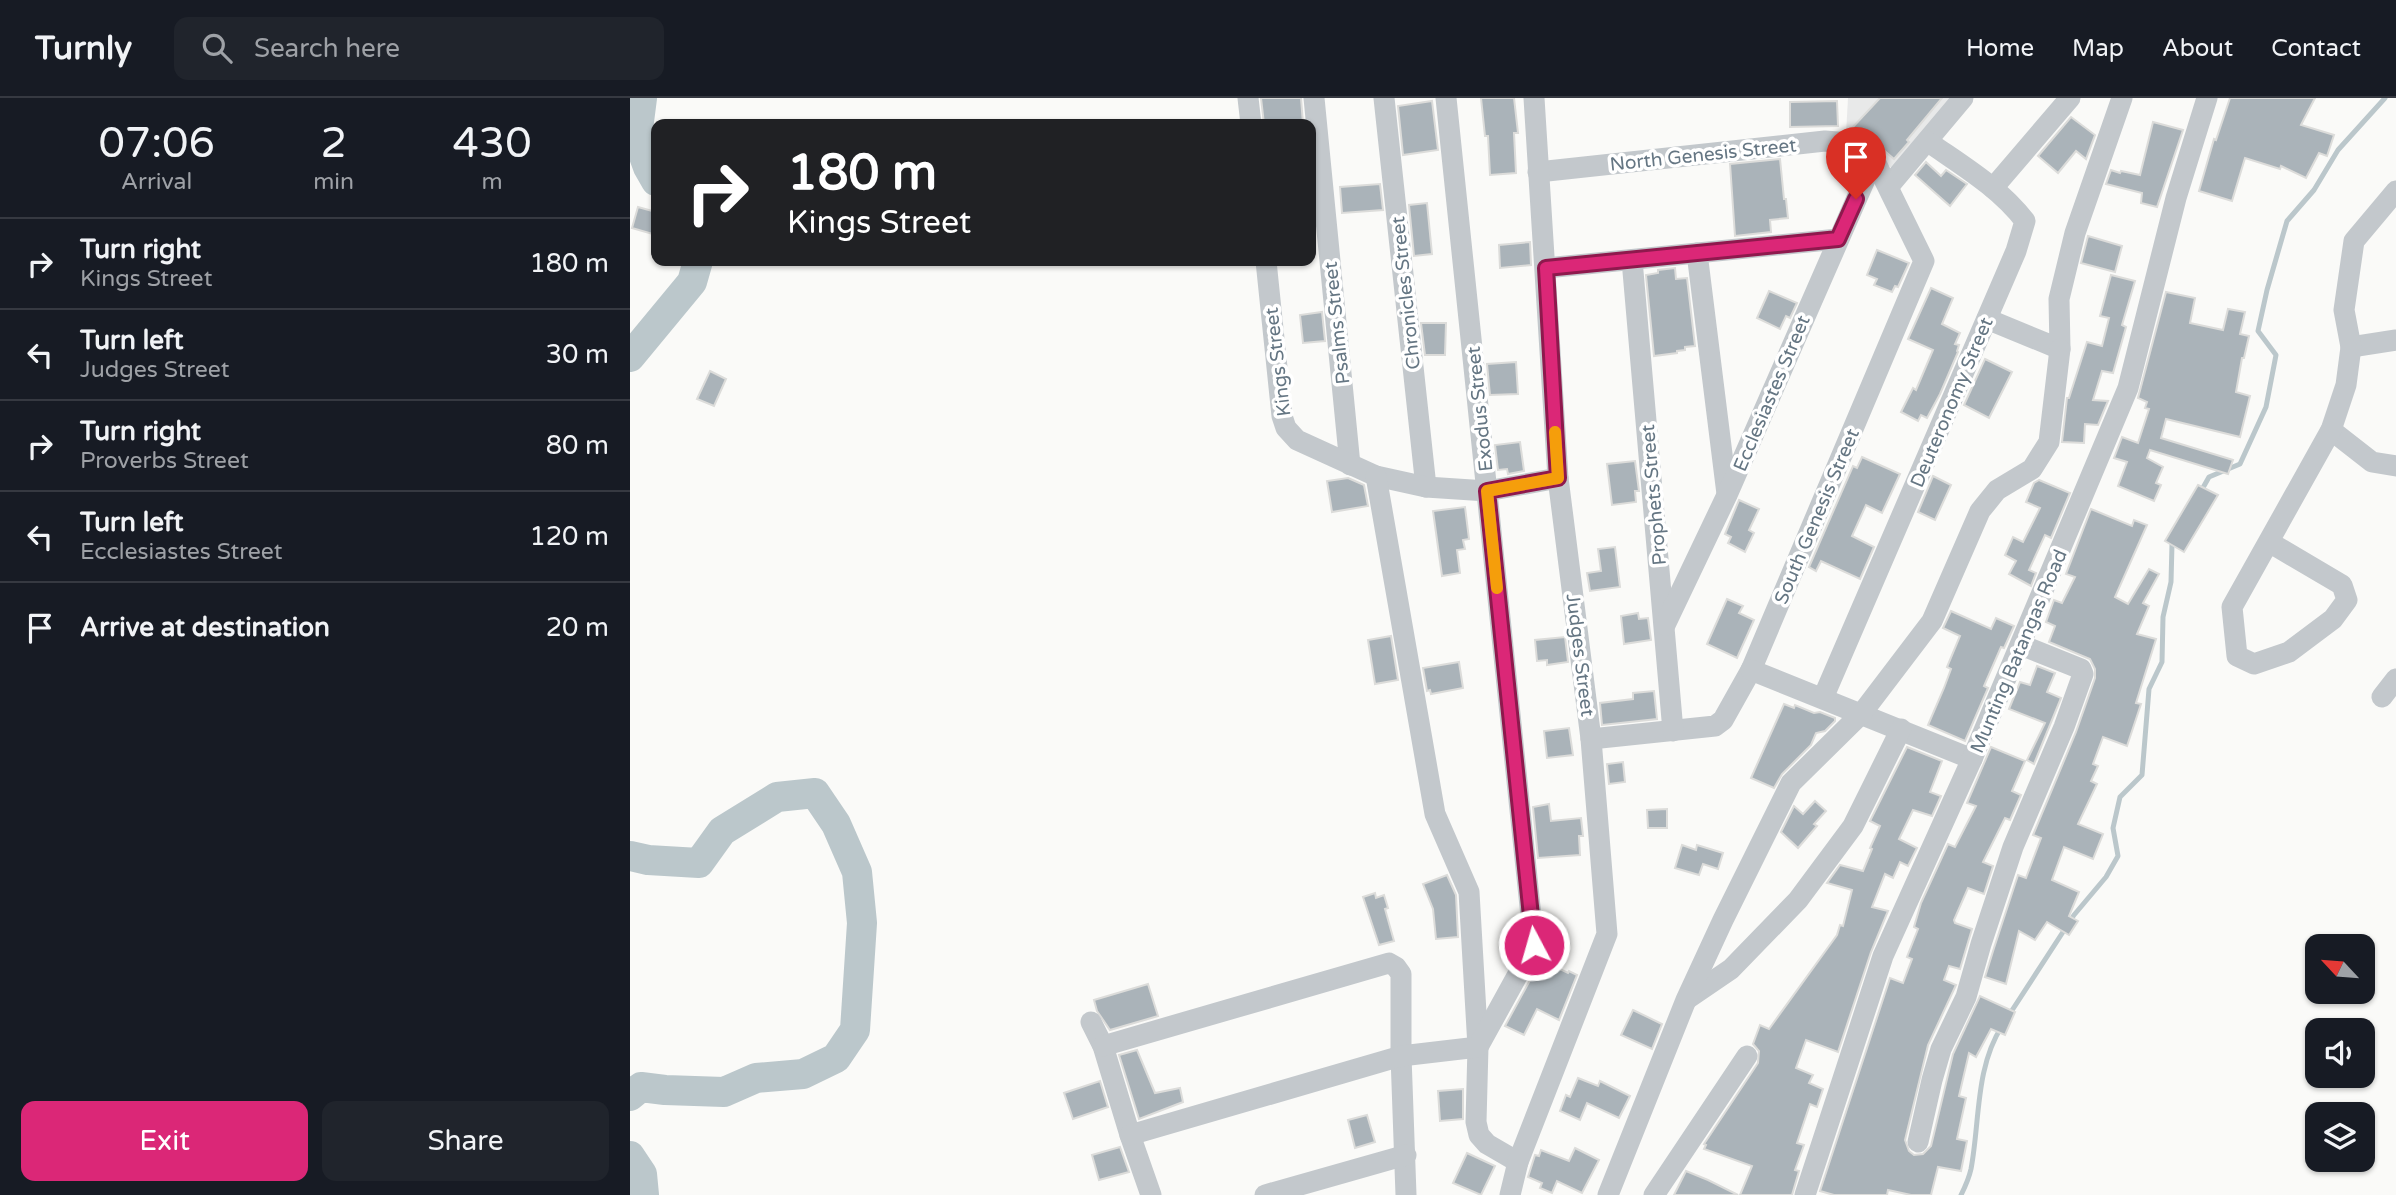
<!DOCTYPE html>
<style>
body{margin:0;font-family:"Varela Round",sans-serif;background:#20242c;color:#f1f3f6;height:100vh;display:flex;flex-direction:column;font-size:26px;white-space:nowrap}
*{box-sizing:border-box;margin:0}
p{font-size:23px;color:#9ea1a6}
.icon{flex:none;width:38px;height:38px;fill:none;stroke:currentColor;stroke-width:2;stroke-linecap:round;stroke-linejoin:round}
.map{position:relative;flex:1;overflow:hidden}
.side{display:flex;flex-direction:column;background:#171b24;width:630px}
.side>*{flex:none}
.hud{position:absolute;left:21px;top:21px;width:665px;height:147px;border-radius:14px;box-shadow:0 2px 5px #0004;background:#202124;color:#fff;overflow:hidden}
.needle{width:46px;rotate:296deg}
.tools{position:absolute;left:1675px;top:836px;display:grid;gap:14px}
.tools a{display:grid;place-items:center;width:70px;height:70px;border-radius:14px;background:#171b24;box-shadow:0 2px 5px #0004;font-size:35px}
.pin{position:absolute;display:grid;place-items:center;width:60px;height:60px;color:#fff;margin:-72px -30px;border-radius:50% 50% 50% 0;rotate:-45deg;box-shadow:0 0 7px #0007}
.pin .icon{rotate:45deg}
.me{position:absolute;width:77px;margin:-38px;rotate:354deg;stroke-linejoin:round;filter:drop-shadow(0 0 5px #0008)}
.turn{display:flex;align-items:center;gap:24px;height:147px;padding:0 21px;font-size:32px}
.turn .icon{width:91px;height:91px;stroke-width:2.5}
.turn b{display:block;font-size:49px;line-height:60px}
.eta{display:flex;justify-content:space-evenly;align-items:center;height:119px;text-align:center}
.eta b{font-size:42px;font-weight:600;line-height:49px}
.cta{display:flex;gap:14px;margin-top:auto;padding:14px 21px}
.cta a{flex:1;height:80px;border-radius:14px;background:#db2777;color:#fff;font-size:28px;font-weight:600;line-height:80px;text-align:center}
.cta a+a{background:#20242c;color:#f1f3f6}
ul{padding:0;list-style:none}
li{display:flex;align-items:center;gap:21px;height:91px;padding:0 21px;border-top:2px solid #363941}
li div{flex:1}
li b{display:block;font-size:26px}
li em{font-style:normal}
header{display:flex;align-items:center;gap:42px;box-sizing:border-box;height:98px;padding:0 35px;background:#171b24;border-bottom:2px solid #363941}
header strong{font-size:33px}
nav{display:flex;gap:38px;margin-inline-start:auto;font-size:24px}
.search{width:490px;height:63px;background:#20242c;display:flex;align-items:center;gap:18px;box-sizing:border-box;padding:0 24px;border-radius:14px;color:#9ea1a6;font-size:26px}
main{display:flex;flex:1;min-height:0}
.map>svg:first-child{display:block}
.built{fill:#e8e9e9}
.lines{fill:none;stroke-linecap:round;stroke-linejoin:round}
.stream{stroke:#bbc7cb;stroke-width:5}
.river{stroke:#bbc7cb;stroke-width:30}
.building{fill:#aab3b9;stroke:#dcdcda;stroke-width:2}
.minor{stroke:#c3c8cc;stroke-width:21}
.route-casing{stroke:#8e194d;stroke-width:18}
.route{stroke:#db2777;stroke-width:12}
.slow{stroke:#f59e0b;stroke-width:12}
.labels{text-anchor:middle;stroke-width:7;stroke-linejoin:round;paint-order:stroke}
.street-label{font-size:19px;fill:#657683;stroke:#fff}
</style>
<header>
<strong>Turnly</strong>
<div class="search"><svg class="icon" aria-label="search" viewBox="0 0 24 24"><circle cx="10" cy="10" r="6"/><path d="M15 15l6 6"/></svg>Search here</div>
<nav><a>Home</a><a>Map</a><a>About</a><a>Contact</a></nav>
</header>
<main>
<section class="side">
<div class="eta">
<div><b>07:06</b><p>Arrival</p></div>
<div><b>2</b><p>min</p></div>
<div><b>430</b><p>m</p></div>
</div>
<ul>
<li><svg class="icon" aria-label="right" viewBox="0 0 24 24"><path d="M7 20v-9h11M14 6l5 5-5 5"/></svg><div><b>Turn right</b><p>Kings Street</p></div><em>180 m</em></li>
<li><svg class="icon" aria-label="left" viewBox="0 0 24 24"><path d="M17 20v-9H6M10 6l-5 5 5 5"/></svg><div><b>Turn left</b><p>Judges Street</p></div><em>30 m</em></li>
<li><svg class="icon" aria-label="right" viewBox="0 0 24 24"><path d="M7 20v-9h11M14 6l5 5-5 5"/></svg><div><b>Turn right</b><p>Proverbs Street</p></div><em>80 m</em></li>
<li><svg class="icon" aria-label="left" viewBox="0 0 24 24"><path d="M17 20v-9H6M10 6l-5 5 5 5"/></svg><div><b>Turn left</b><p>Ecclesiastes Street</p></div><em>120 m</em></li>
<li><svg class="icon" aria-label="arrive" viewBox="0 0 24 24"><path d="M6 21V4h12l-3 4 3 4H6"/></svg><div><b>Arrive at destination</b></div><em>20 m</em></li>
</ul>
<div class="cta"><a>Exit</a><a>Share</a></div>
</section>
<div class="map">
<svg width="1766" height="1097" viewBox="0 0 1766 1097">
<rect width="100%" height="100%" fill="#fafaf8"/>
<polygon class="built" points="1218,0 1323,0 1263,71 1216,36"/>
<g class="lines">
<g class="stream">
<polyline points="1570,395 1579,379 1610,366 1636,309 1646,257 1628,233 1637,192 1657,123 1684,92 1708,52 1755,0"/>
<polyline points="1379,917 1444,817 1476,779 1488,758 1483,730 1490,699 1512,677 1519,591 1532,564 1533,519 1541,484 1542,446 1545,440"/>
<path d="M1331 1097C1335 1089 1339 1080 1341 1071 1350 1024 1345 970 1372 928"/>
</g>
<g class="river">
<polyline points="12,0 7,39 18,69 26,83"/>
<polyline points="0,259 62,184 68,163"/>
<polyline points="0,758 18,762 69,765 92,733 147,699 185,695 206,726 227,774 232,825 225,932 206,960 173,976 126,980 94,994 35,992 11,989 0,998"/>
<polyline points="0,1058 12,1076 14,1097"/>
</g>
</g>
<g class="building">
<polygon points="631,0 671,0 673,26 634,26"/>
<polygon points="851,0 884,0 888,35 884,35 886,75 860,77 858,38 855,38"/>
<polygon points="1250,0 1312,0 1277,42 1279,44 1264,61 1249,48 1221,31"/>
<polygon points="1600,0 1685,0 1671,27 1704,37 1697,58 1689,55 1676,80 1651,68 1650,71 1615,60 1602,103 1569,93 1584,41 1586,42"/>
<polygon points="802,3 808,52 773,57 768,8"/>
<polygon points="1207,3 1208,28 1160,29 1160,4"/>
<polygon points="1441,19 1465,37 1456,61 1446,53 1428,75 1408,58"/>
<polygon points="1523,24 1553,32 1527,109 1511,105 1512,95 1476,86 1481,72 1490,75 1491,73 1510,77"/>
<polygon points="1150,61 1154,101 1156,101 1158,120 1140,122 1141,134 1105,138 1100,66"/>
<polygon points="1296,64 1311,78 1316,72 1337,86 1320,108 1285,77"/>
<polygon points="750,86 753,112 712,115 710,89"/>
<polygon points="797,105 802,156 784,158 779,107"/>
<polygon points="8,109 26,114 26,137 2,130"/>
<polygon points="1458,138 1492,148 1485,174 1451,165"/>
<polygon points="900,144 901,167 870,170 869,147"/>
<polygon points="1247,152 1279,165 1268,189 1265,188 1262,194 1244,187 1247,181 1237,177"/>
<polygon points="1045,170 1046,181 1057,180 1065,248 1055,249 1055,252 1047,253 1047,255 1024,258 1016,177 1028,175 1028,172"/>
<polygon points="1481,177 1505,183 1492,227 1496,229 1483,275 1472,273 1463,302 1478,303 1468,327 1455,326 1454,345 1432,344 1437,300 1439,300 1457,244 1472,248 1479,220 1470,218"/>
<polygon points="1301,190 1323,200 1312,226 1330,235 1325,246 1329,247 1327,253 1328,254 1310,296 1297,320 1291,317 1288,323 1271,314 1283,290 1286,292 1303,252 1278,241"/>
<polygon points="1139,193 1167,205 1160,220 1156,218 1150,231 1127,220"/>
<polygon points="1536,194 1565,200 1560,225 1593,232 1598,211 1615,214 1610,236 1619,238 1614,260 1612,260 1606,294 1620,298 1610,339 1536,321 1531,340 1603,362 1598,376 1520,352 1517,360 1533,369 1526,385 1531,387 1524,403 1488,388 1497,364 1484,360 1492,339 1508,345 1519,311 1515,310 1517,304 1508,300"/>
<polygon points="692,214 695,243 673,245 670,217"/>
<polygon points="791,225 816,225 815,257 795,257"/>
<polygon points="1355,261 1382,274 1359,320 1334,307"/>
<polygon points="886,264 888,296 860,297 857,266"/>
<polygon points="80,273 96,281 84,308 67,301"/>
<polygon points="890,344 894,373 878,376 877,371 868,372 865,347"/>
<polygon points="1232,359 1270,376 1252,415 1236,407 1222,438 1244,449 1230,481 1191,463 1186,473 1179,469 1223,368 1227,370"/>
<polygon points="1005,363 1009,393 1005,393 1006,404 982,407 977,366"/>
<polygon points="1303,378 1321,387 1305,422 1288,414"/>
<polygon points="718,380 734,387 738,408 702,414 697,383"/>
<polygon points="1409,382 1440,395 1421,440 1415,437 1399,472 1406,475 1401,488 1379,476 1386,463 1375,457 1383,439 1393,444 1410,410 1396,404 1404,385"/>
<polygon points="1568,387 1588,397 1554,454 1535,443"/>
<polygon points="1109,402 1129,411 1119,432 1124,435 1115,454 1098,445 1101,439 1095,436"/>
<polygon points="835,409 839,441 833,442 835,451 827,452 830,475 812,478 803,413"/>
<polygon points="1461,411 1502,428 1504,422 1517,427 1485,499 1498,506 1519,471 1529,476 1513,505 1519,508 1507,536 1526,541 1506,605 1511,606 1497,648 1473,639 1463,666 1468,668 1461,683 1467,686 1448,726 1473,736 1463,761 1434,749 1422,782 1449,794 1439,818 1448,823 1439,837 1417,824 1405,842 1389,833 1376,886 1355,879 1364,850 1388,777 1396,780 1411,740 1403,737 1446,634 1465,580 1465,571 1460,561 1419,544 1425,528 1416,524 1424,502 1432,505 1445,479 1436,476"/>
<polygon points="985,449 990,489 960,493 957,475 971,473 968,451"/>
<polygon points="1097,501 1113,508 1109,515 1124,522 1107,560 1077,546"/>
<polygon points="1321,513 1361,531 1366,520 1384,528 1374,550 1371,549 1354,588 1358,590 1335,643 1298,627 1314,590 1321,571 1317,569 1330,538 1313,530"/>
<polygon points="1008,515 1009,521 1018,520 1021,542 994,546 991,518"/>
<polygon points="761,538 768,582 745,586 738,542"/>
<polygon points="935,539 938,564 917,567 917,562 907,563 905,542"/>
<polygon points="829,564 833,590 801,596 800,592 797,593 793,570"/>
<polygon points="1407,568 1425,575 1417,594 1431,600 1404,666 1397,662 1415,625 1379,611 1390,584 1400,587"/>
<polygon points="1024,593 1027,621 972,627 970,605 1003,601 1003,595"/>
<polygon points="1154,606 1164,610 1165,607 1184,615 1190,614 1205,620 1205,623 1195,633 1186,635 1181,647 1152,676 1144,690 1121,680"/>
<polygon points="939,630 943,657 917,660 914,633"/>
<polygon points="1277,649 1312,663 1300,694 1311,698 1302,718 1283,712 1269,741 1287,750 1278,768 1270,764 1263,780 1255,776 1242,809 1258,813 1241,854 1208,954 1176,942 1166,970 1183,977 1179,985 1193,991 1187,1009 1180,1006 1167,1045 1174,1047 1165,1072 1169,1073 1162,1097 1110,1097 1122,1068 1074,1051 1076,1047 1074,1046 1128,965 1129,953 1123,946 1130,927 1139,931 1207,837 1210,827 1213,828 1222,792 1197,785 1210,767 1233,773 1242,751 1240,750 1250,728 1240,723"/>
<polygon points="1361,649 1395,663 1382,693 1391,697 1380,722 1375,720 1353,764 1363,768 1354,796 1338,790 1324,822 1325,825 1342,831 1330,871 1319,868 1314,882 1326,887 1298,947 1275,1042 1279,1053 1284,1057 1293,1056 1301,1048 1323,956 1350,898 1385,914 1375,937 1361,931 1346,959 1339,955 1329,998 1336,1000 1327,1041 1337,1043 1331,1073 1308,1069 1301,1097 1281,1097 1258,1092 1257,1097 1204,1097 1190,1093 1260,880 1273,885 1282,861 1277,859 1288,831 1284,829 1291,805 1318,746 1325,749 1346,708 1337,705"/>
<polygon points="993,664 995,684 979,686 977,666"/>
<polygon points="1185,703 1196,713 1184,726 1187,728 1168,750 1151,734 1164,708 1173,716"/>
<polygon points="919,706 921,723 951,720 953,738 949,738 950,757 908,760 903,709"/>
<polygon points="1037,711 1037,730 1018,730 1017,712"/>
<polygon points="1052,747 1066,752 1067,747 1093,755 1088,771 1073,766 1069,777 1045,770"/>
<polygon points="817,777 826,797 828,839 806,841 803,811 793,786"/>
<polygon points="745,795 746,800 754,797 758,810 755,811 764,843 749,847 733,799"/>
<polygon points="911,862 938,875 939,873 947,877 929,922 907,911 894,937 875,928"/>
<polygon points="518,886 528,918 480,932 467,913 464,902"/>
<polygon points="1003,912 1032,926 1022,951 991,937"/>
<polygon points="507,952 525,995 550,990 553,1004 509,1021 489,957"/>
<polygon points="948,980 968,988 970,983 1000,998 989,1020 957,1005 950,1022 930,1013 936,997 940,999"/>
<polygon points="470,983 478,1009 443,1021 434,995"/>
<polygon points="833,991 833,1021 810,1023 808,993"/>
<polygon points="737,1017 745,1044 725,1050 718,1022"/>
<polygon points="490,1049 499,1074 469,1082 462,1057"/>
<polygon points="945,1050 969,1062 952,1095 927,1083 922,1095 910,1090 912,1085 898,1079 905,1057 909,1058 911,1052 939,1063"/>
<polygon points="837,1055 865,1068 851,1097 823,1085"/>
<polygon points="1056,1073 1078,1082 1108,1097 1044,1097"/>
</g>
<g class="lines">
<g class="minor">
<polyline points="618,0 621,26"/>
<polyline points="684,0 720,367"/>
<polyline points="754,0 796,389"/>
<polyline points="908,74 1195,43 1220,45 1244,61 1294,163 1121,572 1093,622 1085,628 961,641"/>
<polyline points="1259,88 1333,0"/>
<polyline points="1363,90 1440,0"/>
<polyline points="1067,155 1097,396"/>
<polyline points="1002,162 1043,633"/>
<polyline points="636,163 652,318 656,330 667,342 746,378 796,389 857,393 928,380"/>
<polyline points="916,170 1208,141"/>
<polyline points="1357,221 1430,251 1429,201 1445,135 1492,0"/>
<polyline points="1721,249 1766,242"/>
<polyline points="1701,332 1742,364 1766,368"/>
<polyline points="746,378 805,716 839,794 848,949 846,1024 849,1037 857,1046 888,1064"/>
<polyline points="1639,444 1712,487 1717,502 1703,521 1659,554 1624,566 1607,558 1602,509 1701,332 1716,287 1721,249 1714,212 1724,143 1766,93"/>
<polyline points="1035,527 1097,397 1244,61"/>
<polyline points="1121,572 1342,661"/>
<polyline points="1752,599 1766,581"/>
<path d="M1193 600 1386 153 1395 123C1369 89 1331 67 1297 43"/>
<polyline points="1057,901 1101,871 1168,802 1223,728 1271,631"/>
<polyline points="461,924 473,948 500,1037 521,1097"/>
<polyline points="473,948 759,865 766,869 771,876 771,958 776,1097"/>
<polyline points="500,1037 771,958 848,949 904,847 816,0"/>
<polyline points="1288,1044 1302,982 1311,951 1336,899 1351,846 1383,749 1434,629 1453,576 1451,571 1391,547"/>
<polyline points="635,1097 776,1057"/>
<polyline points="880,1097 888,1064 977,836 961,641 928,380 904,0"/>
<polyline points="978,1097 1056,902 1093,822 1161,685 1232,615 1302,523 1350,413 1367,392 1402,371 1419,344 1430,251"/>
<polyline points="1024,1097 1117,958"/>
<polyline points="1175,1097 1253,858 1342,661 1498,290 1546,100 1577,0"/>
</g>
</g>
<g class="lines">
<defs>
<polyline id="route" points="904,847 857,393 928,380 916,170 1208,141 1226,101"/>
</defs>
<use href="#route" class="route-casing"/>
<use href="#route" class="route"/>
<polyline class="slow" points="867,490 857,393 928,380 925,334"/>
</g>
<g class="labels">
<g class="street-label">
<text transform="translate(1073 56) rotate(-6)" y="7">North Genesis Street</text>
<text transform="translate(775 195) rotate(-96)" y="7">Chronicles Street</text>
<text transform="translate(706 225) rotate(-96)" y="7">Psalms Street</text>
<text transform="translate(647 264) rotate(-97)" y="7">Kings Street</text>
<text transform="translate(1141 295) rotate(-67)" y="7">Ecclesiastes Street</text>
<text transform="translate(1321 304) rotate(-67)" y="7">Deuteronomy Street</text>
<text transform="translate(849 311) rotate(-96)" y="7">Exodus Street</text>
<text transform="translate(1023 397) rotate(-95)" y="7">Prophets Street</text>
<text transform="translate(1186 418) rotate(-67)" y="7">South Genesis Street</text>
<text transform="translate(1388 553) rotate(-67)" y="7">Munting Batangas Road</text>
<text transform="translate(951 557) rotate(83)" y="7">Judges Street</text>
</g>
</g>
</svg>
<div class="tools">
<a><svg class="needle" viewBox="-14 -14 28 28"><path d="M0-13l5 13h-10z" fill="#e53935"/><path d="M0 13l5-13h-10z" fill="#9ea1a6"/></svg></a>
<a><svg class="icon" aria-label="sound" viewBox="0 0 24 24"><path d="M4 9h4l5-4v14l-5-4H4zM17 9q2 3 0 6"/></svg></a>
<a><svg class="icon" aria-label="layers" viewBox="0 0 24 24"><path d="M12 4l9 5-9 5-9-5zM3 14l9 5 9-5"/></svg></a>
</div>
<div class="pin" style="left:1226px;top:101px;background:#d93025"><svg class="icon" aria-label="arrive" viewBox="0 0 24 24"><path d="M6 21V4h12l-3 4 3 4H6"/></svg></div>
<svg class="me" style="left:904px;top:847px" viewBox="-20 -20 40 40"><circle r="17" fill="#db2777" stroke="#fff" stroke-width="3"/><path d="M0-11L8 9 0 5-8 9z" fill="#fff"/></svg>
<div class="hud">
<div class="turn"><svg class="icon" aria-label="right" viewBox="0 0 24 24"><path d="M7 20v-9h11M14 6l5 5-5 5"/></svg><div><b>180 m</b>Kings Street</div></div>
</div>
</div>
</main>
